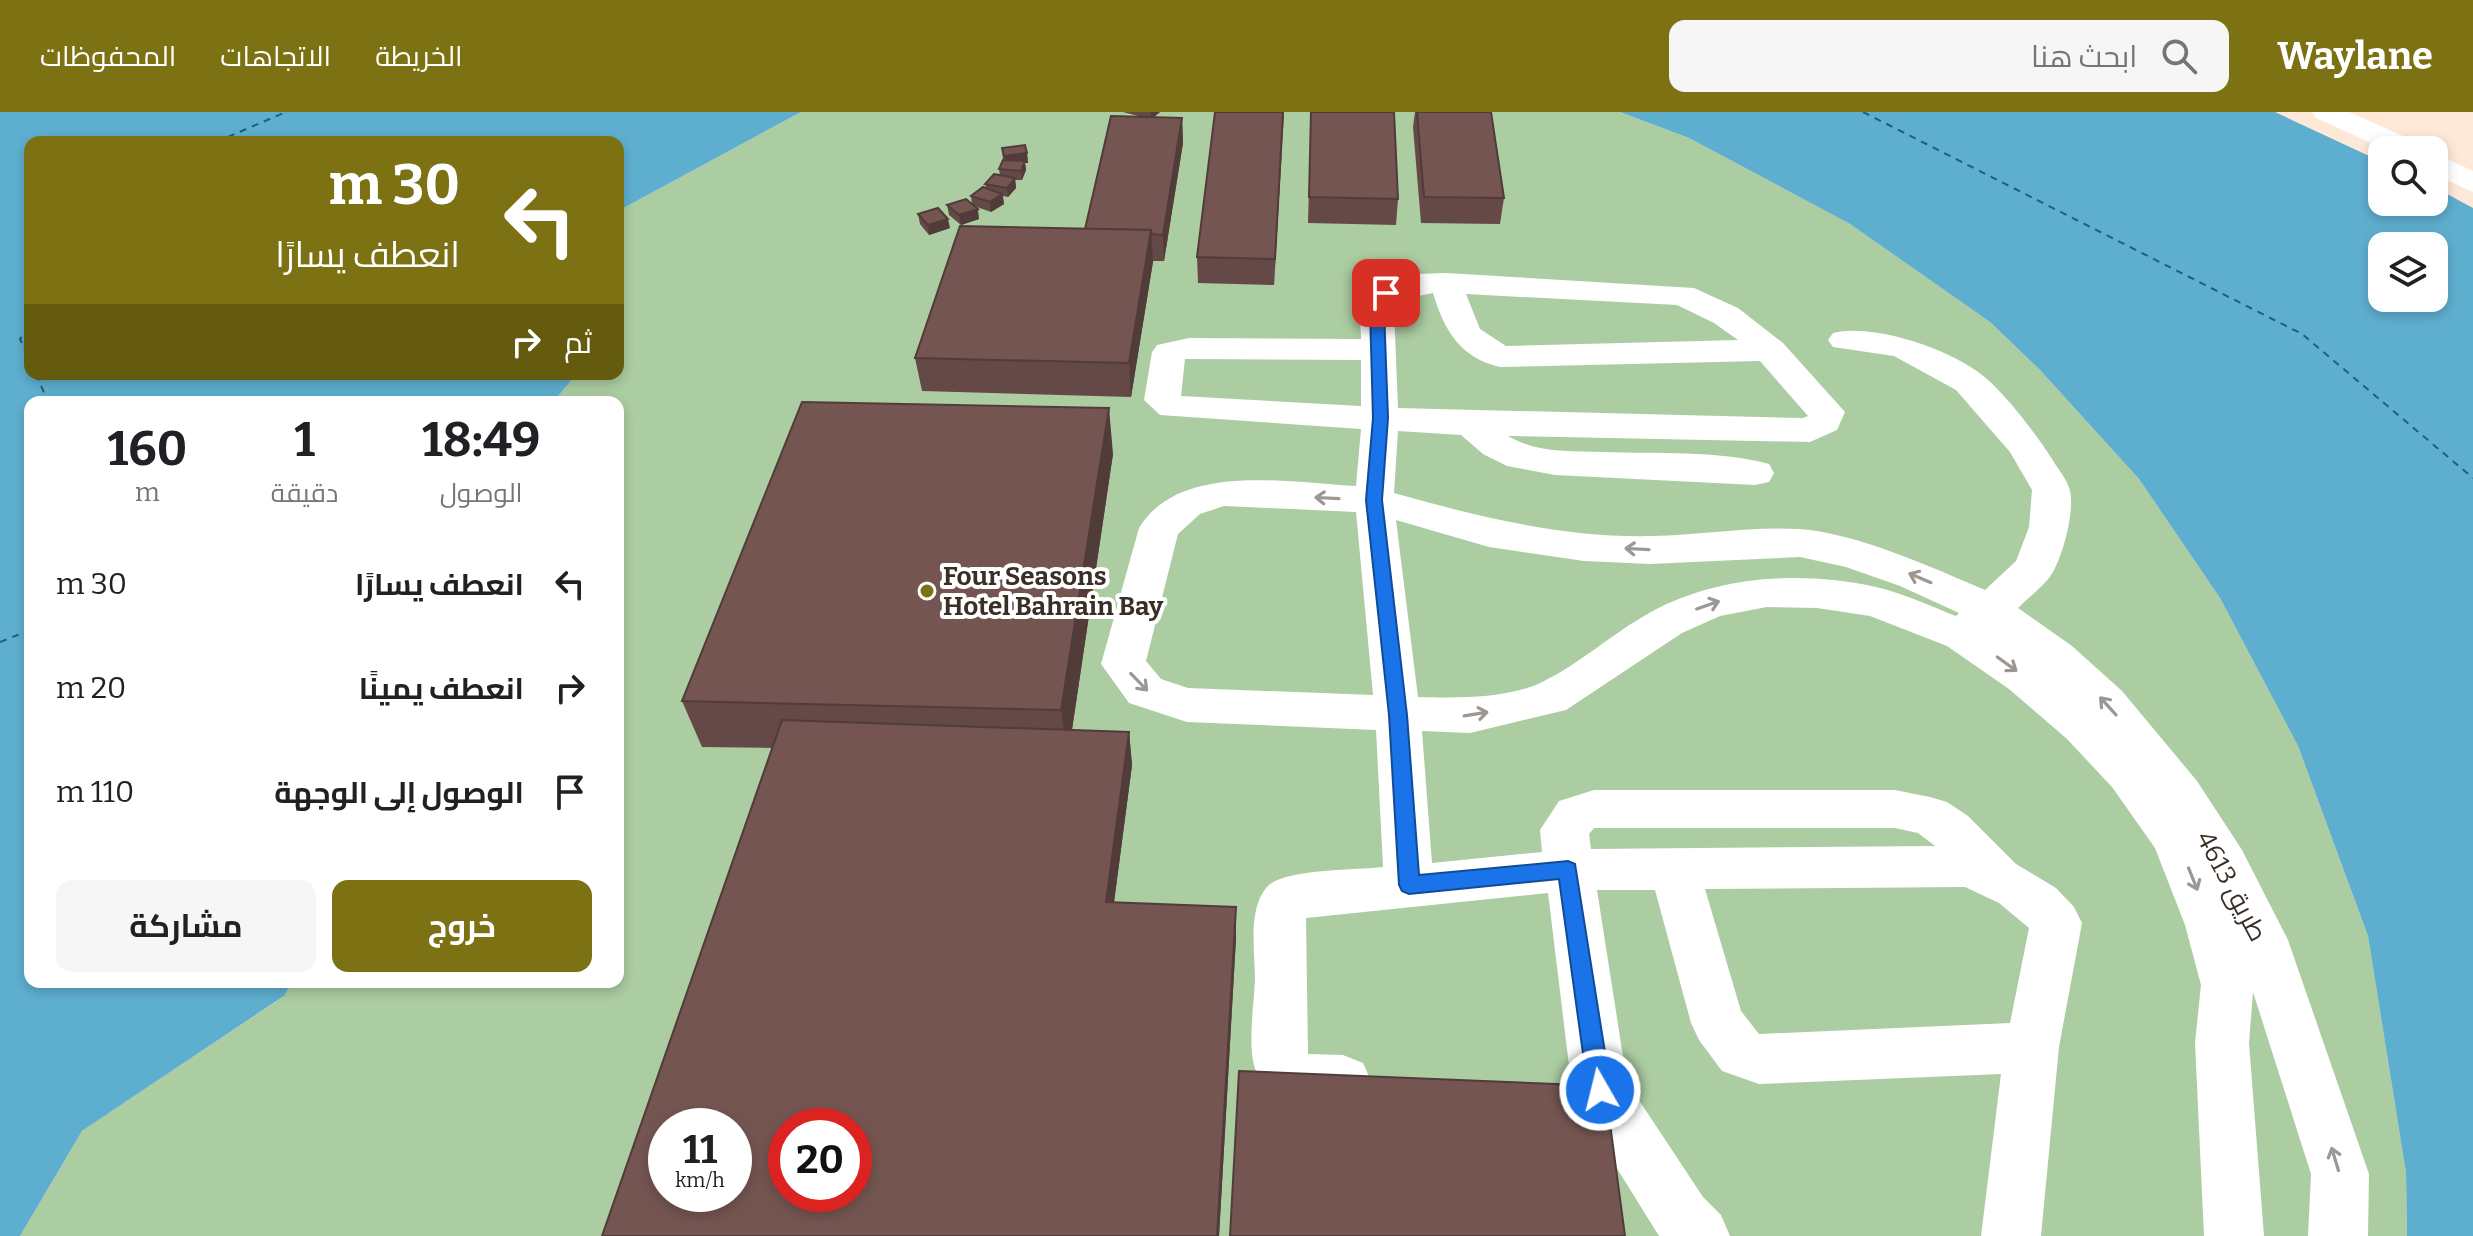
<!DOCTYPE html>
<html lang="ar">
<meta charset="utf-8">
<style>
body{margin:0;font-family:Bitter,Cairo,serif;background:#f6f6f6;color:#202124;direction:rtl;height:100vh;display:flex;flex-direction:column;font-size:30px;white-space:nowrap}
*{box-sizing:border-box;margin:0}
p{font-size:26px;color:#757577}
.icon{flex:none;width:44px;height:44px;fill:none;stroke:currentColor;stroke-width:2;stroke-linecap:round;stroke-linejoin:round}
.map{position:relative;flex:1;overflow:hidden;direction:ltr}
.details{position:absolute;left:24px;top:284px;width:600px;height:592px;display:flex;flex-direction:column;background:#fff;border-radius:16px;box-shadow:0 4px 12px #0003;direction:rtl}
.details>*{flex:none}
.hud{position:absolute;left:24px;top:24px;width:600px;height:244px;border-radius:16px;box-shadow:0 4px 12px #0003;direction:rtl;background:#7d7213;color:#fff;overflow:hidden}
.fabs{position:absolute;left:2368px;top:24px;display:grid;gap:16px}
.fabs a{display:grid;place-items:center;width:80px;height:80px;border-radius:16px;background:#fff;box-shadow:0 4px 12px #0003;font-size:40px}
.speed{position:absolute;left:648px;top:996px;display:flex;gap:16px;font-size:40px;font-weight:700;text-align:center}
.speed>*{display:grid;place-content:center;width:104px;height:104px;border-radius:50%;background:#fff;box-shadow:0 4px 12px #0003;line-height:1}
.speed small{font-size:20px;font-weight:400}
.speed .limit{border:12px solid #d22;background:#fff;color:#111}
.pin{position:absolute;display:grid;place-items:center;width:68px;height:68px;color:#fff;margin:-34px;border-radius:16px;box-shadow:0 4px 12px #0006}
.me{position:absolute;width:88px;margin:-44px;rotate:352deg;stroke-linejoin:round;filter:drop-shadow(0 0 6px #0008)}
.turn{display:flex;align-items:center;gap:28px;height:168px;padding:0 32px;font-size:36px}
.turn .icon{width:104px;height:104px;stroke-width:2.5}
.turn b{display:block;font-size:56px;line-height:68px}
.then{display:flex;align-items:center;height:76px;padding:0 32px;background:#0003;gap:16px;font-size:30px}
.eta{display:flex;justify-content:space-evenly;align-items:center;height:136px;text-align:center}
.eta b{font-size:48px;font-weight:700;line-height:56px}
.button{display:flex;gap:16px;margin-top:auto;padding:16px 32px}
.button a{flex:1;height:92px;border-radius:16px;background:#7d7213;color:#fff;font-size:32px;font-weight:700;line-height:92px;text-align:center}
.button a+a{background:#f6f6f6;color:#202124}
ul{padding:0;list-style:none}
li{display:flex;align-items:center;gap:24px;height:104px;padding:0 32px}
li div{flex:1}
li b{display:block;font-size:30px}
li em{font-style:normal}
header{display:flex;align-items:center;gap:48px;box-sizing:border-box;height:112px;padding:0 40px;background:#7d7213;color:#fff}
header strong{font-size:38px}
nav{display:flex;gap:44px;margin-inline-start:auto;font-size:28px}
.search{width:560px;height:72px;background:#f6f6f6;display:flex;align-items:center;gap:20px;box-sizing:border-box;padding:0 28px;border-radius:16px;color:#757577;font-size:30px}
.map>svg:first-child{display:block}
.green{fill:#accca2;fill-rule:evenodd}
.water{fill:#5eafcf;fill-rule:evenodd}
.lines{fill:none;stroke-linecap:round;stroke-linejoin:round}
.ferry{stroke:#205f76;stroke-width:2;stroke-dasharray:7 6;stroke-linecap:butt}
.minor{fill:#fff;fill-rule:evenodd}
.wall{fill:#644946}
.shaded-wall{fill:#513c39}
.building{fill:#745551;stroke:#513c39;stroke-width:2;fill-rule:evenodd}
.oneway{stroke:#9c9793}
.route{fill:#1a73e8;stroke:#114b97;stroke-width:2}
.poi-dot{fill:#7d7213;stroke:#fff;stroke-width:3}
.labels{text-anchor:middle;stroke-width:8;stroke-linejoin:round;paint-order:stroke}
.poi-label{font-size:26px;font-weight:bold;fill:#3a2f27;stroke:#fff;text-anchor:start}
.street-label{font-size:26px;fill:#3a2f27;stroke:#fff}
</style>
<header>
<strong>Waylane</strong>
<div class="search"><svg class="icon" aria-label="search" viewBox="0 0 24 24"><circle cx="10" cy="10" r="6"/><path d="M15 15l6 6"/></svg>ابحث هنا</div>
<nav><a>الخريطة</a><a>الاتجاهات</a><a>المحفوظات</a></nav>
</header>
<div class="map">
<svg width="2473" height="1124" viewBox="0 0 2473 1124">
<rect width="100%" height="100%" fill="#fee8d7"/>
<path class="green" d="M801 0H1620L1689 26 1850 112 1990 210 2040 258 2139 367 2220 486 2298 634 2368 824 2406 1061 2407 1124H20L82 1019 283 885 292 870H618V290H553L577 262H618V99ZM666 1014H734V1082H666ZM786 1014H854V1082H786Z"/>
<g class="water">
<polygon points="0,0 801,0 618,99 618,30 30,30 30,262 577,262 553,290 30,290 30,870 292,870 284,884 82,1019 20,1124 0,1124"/>
<path d="M1620 0H2275L2382 50V90H2434V75L2473 96V1124H2407L2406 1061 2368 824 2298 634 2220 486 2139 367 2040 258 1990 210 1850 112 1689 26ZM2382 134H2434V186H2382Z"/>
</g>
<g class="lines">
<g class="ferry">
<polyline points="1863,0 2302,222 2473,366"/>
<polyline points="216,30 286,0"/>
<polyline points="30,215 20,227 30,249"/>
<polyline points="36,262 48,290"/>
<polyline points="0,530 30,518"/>
</g>
<g class="minor">
<polygon points="2312,0 2349,0 2421,32 2426,38 2387,38 2316,6"/>
<polygon points="2434,41 2473,59 2473,80 2434,62"/>
<path d="M1446 161 1694 176 1738 196 1783 231 1845 300 1837 318 1810 330 1508 324C1537 341 1570 339 1603 340 1657 342 1717 338 1769 352L1774 361 1769 370 1755 373 1555 363 1507 354 1483 342 1461 323 1398 319 1394 381C1479 405 1564 426 1652 424 1701 423 1751 414 1799 417 1857 421 1931 455 1985 478L2016 449 2029 415 2032 378 2010 340 1956 278 1894 244 1833 235 1828 228 1833 221C1873 211 1950 237 1982 263 2004 280 2037 323 2052 347 2057 356 2068 368 2070 379 2075 400 2062 449 2049 466 2040 477 2028 486 2018 496L2072 534 2122 579 2197 669 2242 738 2288 828 2369 1062 2368 1124H2308L2311 1062 2253 880 2249 931 2264 1124H2204L2195 931 2201 873 2185 813 2155 736 2112 675 2067 627 2009 577 1947 534 1870 504 1817 496 1767 495 1720 504 1682 521 1566 598 1470 621 1422 619 1432 751 1542 740 1540 718 1559 689 1594 678H1895L1930 685 1947 690 1968 704 2016 752 2056 776 2074 795 2082 811 2059 935 2041 1124H1981L2001 962 1759 972 1722 959 1699 928 1691 911 1655 778H1597L1627 970 1703 1085 1721 1103 1730 1124H1659L1580 997 1572 978 1548 781 1306 806 1308 942 1343 943 1363 951 1371 969 1363 987C1326 1002 1267 999 1254 953 1248 931 1254 891 1255 867 1255 839 1247 794 1269 773 1287 757 1358 758 1383 755L1376 618 1187 610 1129 591 1101 552 1139 416C1180 349 1289 371 1356 374L1361 317 1160 303 1144 288 1152 240 1157 233 1189 226 1361 227 1360 198 1374 174 1417 162ZM1433 181C1444 218 1460 246 1500 255L1760 249 1808 304 1803 306 1398 296 1394 198 1399 188ZM1466 182 1677 193 1714 211 1738 228 1506 234 1480 217ZM1185 247 1361 248V294L1181 284ZM1224 394 1356 400 1373 583 1188 576 1161 567 1146 549 1178 422 1200 402ZM1396 408 1489 435 1584 449 1650 452 1800 445 1846 455 1900 474 1959 501 1956 504C1930 494 1903 481 1876 475 1801 459 1720 463 1651 500 1614 520 1576 555 1538 572 1502 587 1456 586 1418 585ZM1594 716H1895L1918 721 1935 734 1591 737 1589 722ZM1965 775 1999 791 2029 816 2010 911 1759 922 1741 899 1705 777Z"/>
</g>
</g>
<g class="wall">
<polygon points="1123,0 1160,0 1154,5 1182,6 1183,31 1164,149 1153,149 1131,285 922,279 915,246 1085,117 1142,5"/>
<polygon points="1284,0 1274,173 1198,171 1197,145"/>
<polygon points="1311,0 1398,87 1396,113 1308,111"/>
<polygon points="1415,0 1491,0 1504,86 1500,112 1421,111 1413,15"/>
<polygon points="1002,36 1027,41 1028,51 1025,51 1026,58 1022,68 1015,68 1016,76 1008,85 1003,84 1004,92 991,100 974,94 979,107 961,113 949,103 947,93 972,92 971,84 986,76 985,72 1000,63 999,57 1003,48"/>
<polygon points="918,102 950,116 929,123 920,112"/>
<polygon points="1113,342 1072,618 1129,620 1132,653 1114,790 1236,826 1219,1124 602,1124 773,636 702,635 682,589"/>
</g>
<g class="shaded-wall">
<polygon points="1151,0 1160,0 1151,7"/>
<polygon points="1284,0 1274,173 1275,147"/>
<polygon points="1182,6 1183,31 1164,149 1163,123"/>
<polygon points="1027,41 1028,51 1025,51 1026,58 1022,68 1021,59 1005,54 1004,44"/>
<polygon points="1015,66 1016,76 1008,85 1007,76"/>
<polygon points="1002,82 1004,92 991,100 990,90"/>
<polygon points="978,97 979,107 961,113 959,103"/>
<polygon points="948,107 950,116 929,123 928,113"/>
<polygon points="1151,118 1153,150 1131,285 1129,251"/>
<polygon points="1109,296 1113,342 1068,644 1061,598"/>
<polygon points="1129,620 1132,653 1110,821 1106,790"/>
<polygon points="1236,795 1236,826 1219,1124 1217,1124"/>
</g>
<g class="building">
<polygon points="1215,0 1283,0 1275,147 1197,145"/>
<polygon points="1311,0 1394,0 1398,87 1309,85"/>
<polygon points="1417,0 1491,0 1504,86 1424,85"/>
<polygon points="1111,4 1182,6 1163,123 1152,122 1151,118 1085,117"/>
<polygon points="1025,33 1027,41 1004,44 1002,36"/>
<polygon points="1003,48 1025,49 1021,59 999,57"/>
<polygon points="994,62 1015,66 1007,76 985,72"/>
<polygon points="983,75 1002,82 990,90 971,84"/>
<polygon points="966,87 978,97 959,103 947,93"/>
<polygon points="938,96 948,107 928,113 918,102"/>
<polygon points="960,114 1151,118 1129,251 915,246"/>
<polygon points="802,290 1109,296 1061,598 682,589"/>
<path d="M782 608 1129 620 1106 790 1236 795 1217 1124H602ZM666 1014H734V1082H666ZM786 1014H854V1082H786Z"/>
<polygon points="1239,959 1605,974 1625,1124 1230,1124"/>
</g>
<defs><path id="oneway-shaft" d="M-6 0H5M1.5-3L5.5 0L1.5 3" fill="none" stroke-width="1.6" stroke-linecap="round" stroke-linejoin="round" transform="scale(2)"/></defs>
<g class="oneway">
<use href="#oneway-shaft" transform="translate(1327 386) rotate(-177)"/>
<use href="#oneway-shaft" transform="translate(1637 437) rotate(-177)"/>
<use href="#oneway-shaft" transform="translate(1920 466) rotate(-157)"/>
<use href="#oneway-shaft" transform="translate(1708 493) rotate(-19)"/>
<use href="#oneway-shaft" transform="translate(2007 552) rotate(36)"/>
<use href="#oneway-shaft" transform="translate(1139 570) rotate(46)"/>
<use href="#oneway-shaft" transform="translate(2108 594) rotate(-132)"/>
<use href="#oneway-shaft" transform="translate(1476 602) rotate(-9)"/>
<use href="#oneway-shaft" transform="translate(2193 767) rotate(68)"/>
<use href="#oneway-shaft" transform="translate(2335 1047) rotate(-107)"/>
</g>
<polygon class="route" points="1386,177 1393,181 1384,198 1388,306 1382,388 1407,603 1419,763 1568,749 1575,752 1611,978 1608,986 1600,989 1592,986 1588,978 1559,767 1409,782 1402,779 1399,773 1389,603 1366,388 1373,306 1370,198 1381,178"/>
<circle class="poi-dot" cx="927" cy="479" r="8"/>
<g class="labels">
<g class="poi-label">
<text x="943" y="473">Four Seasons<tspan x="943" dy="30">Hotel Bahrain Bay</tspan></text>
</g>
<g class="street-label">
<text transform="translate(2232 774) rotate(62)" y="9">طريق 4613</text>
</g>
</g>
</svg>
<div class="fabs">
<a><svg class="icon" aria-label="search" viewBox="0 0 24 24"><circle cx="10" cy="10" r="6"/><path d="M15 15l6 6"/></svg></a>
<a><svg class="icon" aria-label="layers" viewBox="0 0 24 24"><path d="M12 4l9 5-9 5-9-5zM3 14l9 5 9-5"/></svg></a>
</div>
<div class="speed"><div>11<small>km/h</small></div><div class="limit">20</div></div>
<div class="pin" style="left:1386px;top:181px;background:#d93025"><svg class="icon" aria-label="arrive" viewBox="0 0 24 24"><path d="M6 21V4h12l-3 4 3 4H6"/></svg></div>
<svg class="me" style="left:1600px;top:978px" viewBox="-20 -20 40 40"><circle r="17" fill="#1a73e8" stroke="#fff" stroke-width="3"/><path d="M0-11L8 9 0 5-8 9z" fill="#fff"/></svg>
<div class="hud">
<div class="turn"><svg class="icon" aria-label="left" viewBox="0 0 24 24"><path d="M17 20v-9H6M10 6l-5 5 5 5"/></svg><div><b>30 m</b>انعطف يسارًا</div></div>
<div class="then">ثم<svg class="icon" aria-label="right" viewBox="0 0 24 24"><path d="M7 20v-9h11M14 6l5 5-5 5"/></svg></div>
</div>
<section class="details">
<div class="eta">
<div><b>18:49</b><p>الوصول</p></div>
<div><b>1</b><p>دقيقة</p></div>
<div><b>160</b><p>m</p></div>
</div>
<ul>
<li><svg class="icon" aria-label="left" viewBox="0 0 24 24"><path d="M17 20v-9H6M10 6l-5 5 5 5"/></svg><div><b>انعطف يسارًا</b></div><em>30 m</em></li>
<li><svg class="icon" aria-label="right" viewBox="0 0 24 24"><path d="M7 20v-9h11M14 6l5 5-5 5"/></svg><div><b>انعطف يمينًا</b></div><em>20 m</em></li>
<li><svg class="icon" aria-label="arrive" viewBox="0 0 24 24"><path d="M6 21V4h12l-3 4 3 4H6"/></svg><div><b>الوصول إلى الوجهة</b></div><em>110 m</em></li>
</ul>
<div class="button"><a>خروج</a><a>مشاركة</a></div>
</section>
</div>
